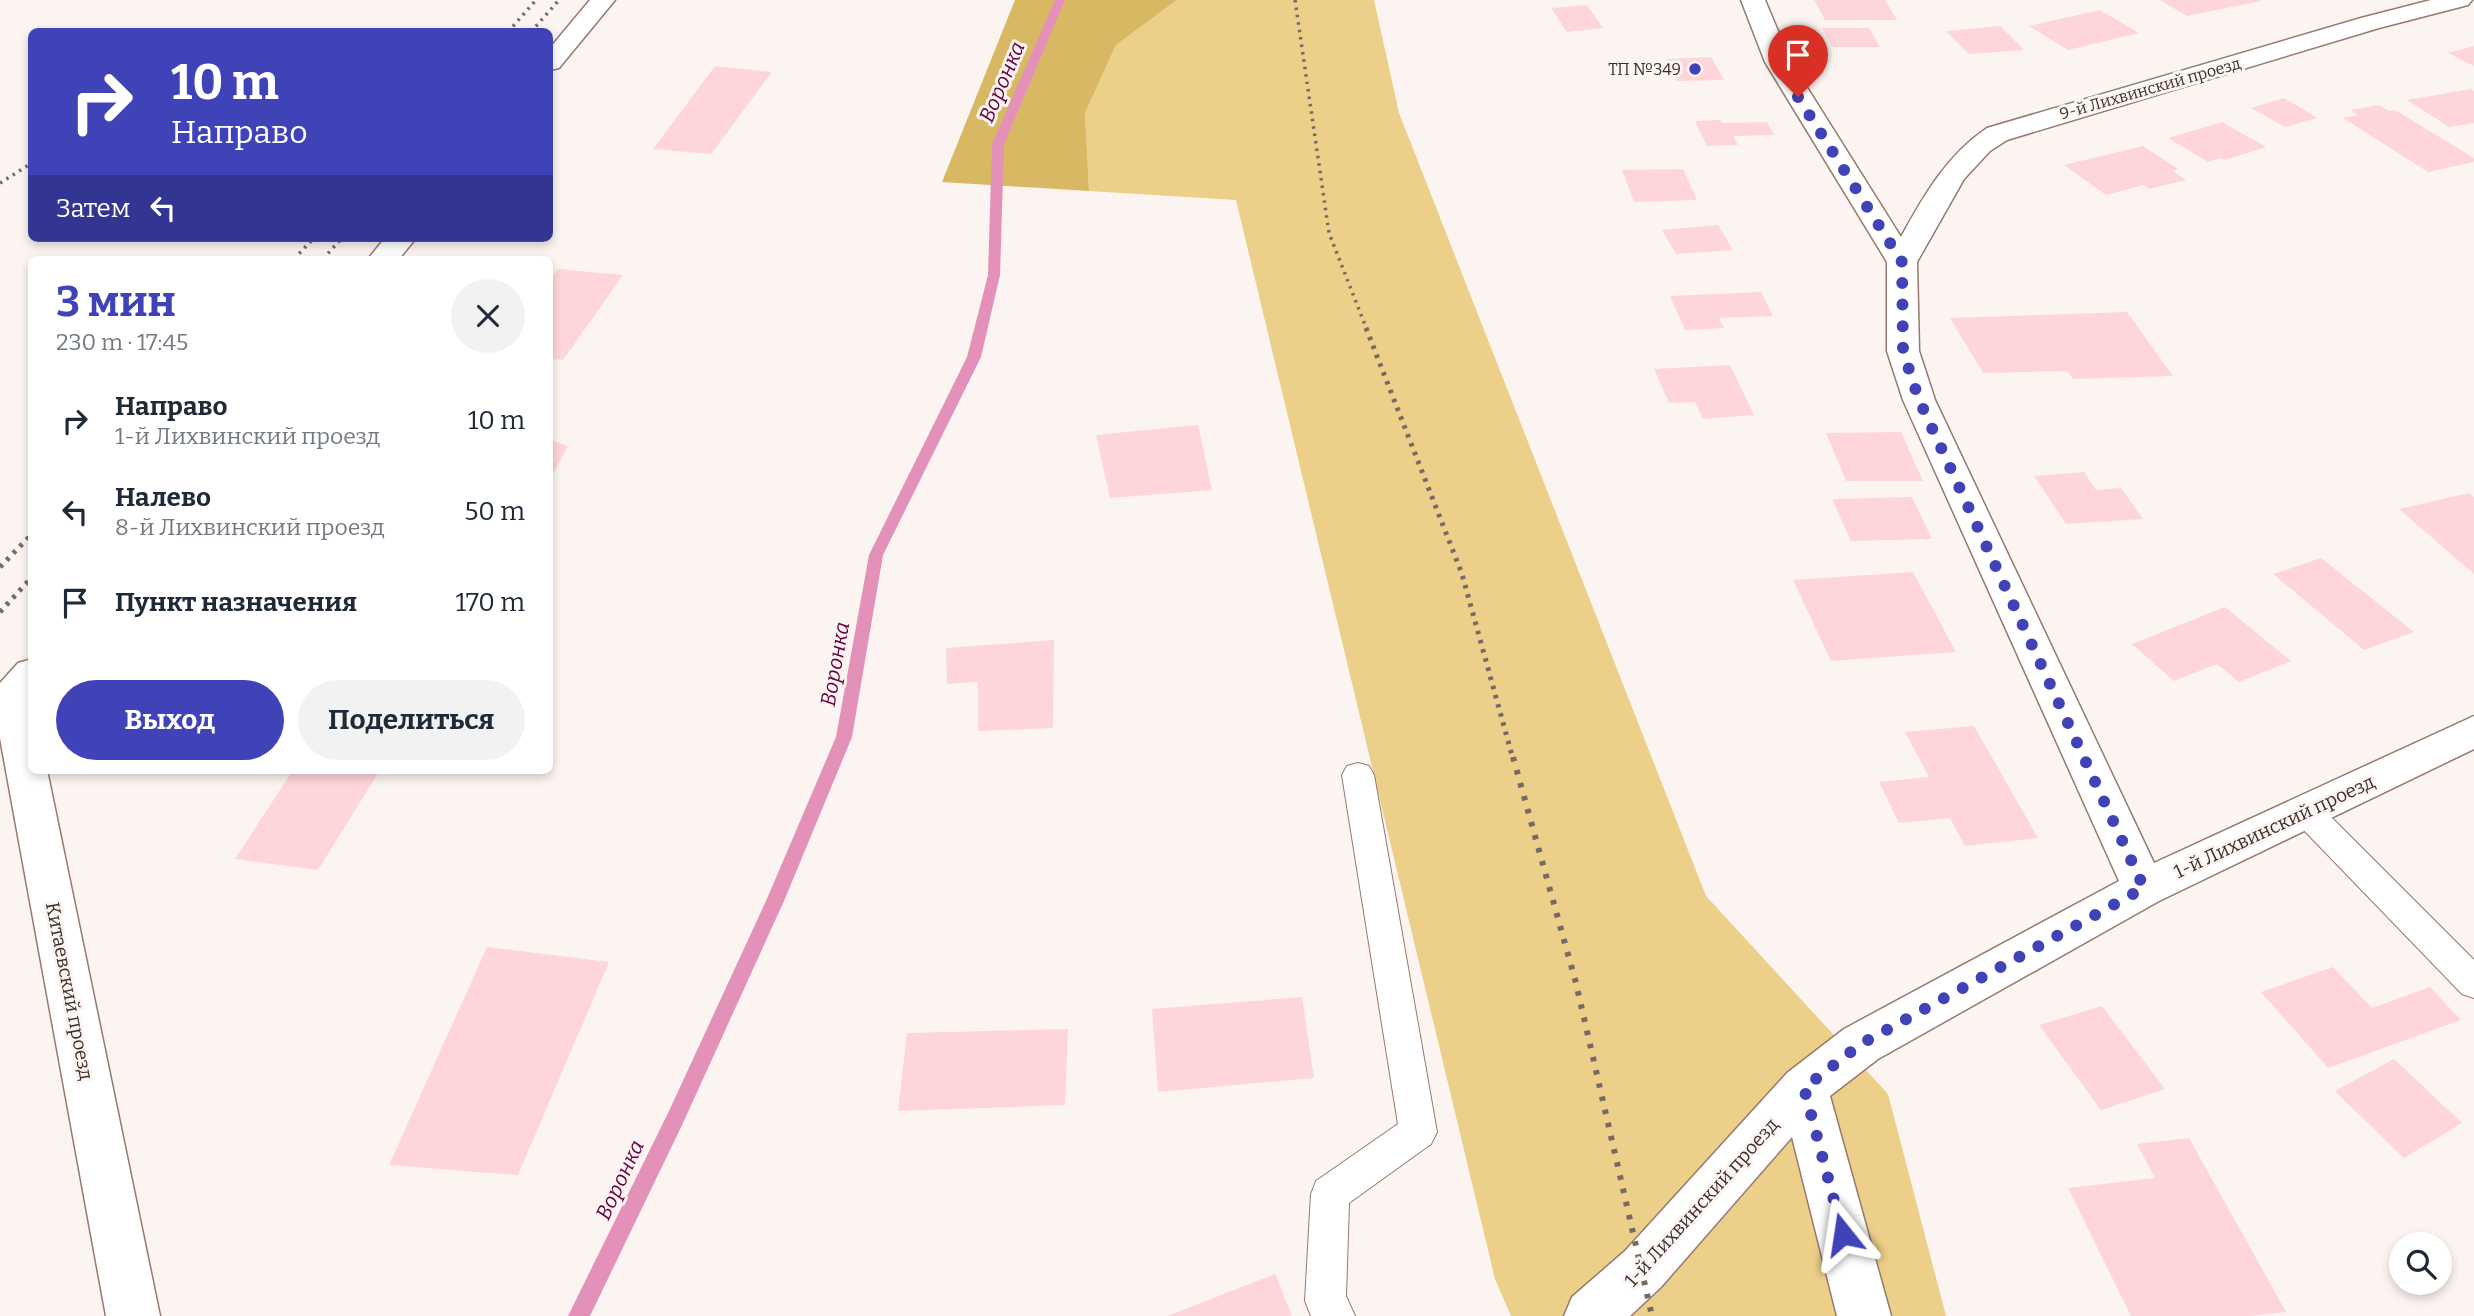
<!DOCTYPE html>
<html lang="ru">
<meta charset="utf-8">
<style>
body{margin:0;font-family:Bitter,serif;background:#f2f2f3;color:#1f2937;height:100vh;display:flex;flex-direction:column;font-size:26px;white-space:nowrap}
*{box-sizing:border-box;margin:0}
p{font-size:23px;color:#747a83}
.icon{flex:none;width:38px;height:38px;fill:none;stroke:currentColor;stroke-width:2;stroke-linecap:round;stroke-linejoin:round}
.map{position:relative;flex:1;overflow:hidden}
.drawer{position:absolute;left:28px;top:256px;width:525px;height:518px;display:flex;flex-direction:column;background:#fff;border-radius:10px;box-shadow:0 4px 10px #0003}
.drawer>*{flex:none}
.top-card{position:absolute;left:28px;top:28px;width:525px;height:214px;border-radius:10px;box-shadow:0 4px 10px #0003;background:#4043b8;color:#fff;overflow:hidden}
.tools{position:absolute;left:2389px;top:1232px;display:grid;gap:14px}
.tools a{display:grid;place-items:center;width:63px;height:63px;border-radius:50%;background:#fff;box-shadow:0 4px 10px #0003;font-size:35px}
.pin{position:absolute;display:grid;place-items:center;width:60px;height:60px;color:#fff;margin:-72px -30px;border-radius:50% 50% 50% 0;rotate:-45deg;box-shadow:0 0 7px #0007}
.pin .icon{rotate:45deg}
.me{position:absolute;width:77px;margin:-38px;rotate:345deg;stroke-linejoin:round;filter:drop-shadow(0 0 5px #0008)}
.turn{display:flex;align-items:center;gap:24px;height:147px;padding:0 28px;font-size:32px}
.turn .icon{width:91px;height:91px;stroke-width:2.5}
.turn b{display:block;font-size:49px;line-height:60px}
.then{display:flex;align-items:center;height:66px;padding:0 28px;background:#0003;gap:14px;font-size:26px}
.round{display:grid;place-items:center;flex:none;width:74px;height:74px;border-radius:37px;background:#f2f2f3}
.overview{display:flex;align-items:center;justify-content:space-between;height:119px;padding:0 28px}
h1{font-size:42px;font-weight:700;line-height:52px;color:#4043b8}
.primary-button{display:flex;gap:14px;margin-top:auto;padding:14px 28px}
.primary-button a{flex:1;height:80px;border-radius:42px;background:#4043b8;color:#fff;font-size:28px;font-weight:700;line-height:80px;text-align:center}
.primary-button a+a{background:#f2f2f3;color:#1f2937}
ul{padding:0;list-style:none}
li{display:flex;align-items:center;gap:21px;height:91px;padding:0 28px}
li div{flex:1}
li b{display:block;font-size:26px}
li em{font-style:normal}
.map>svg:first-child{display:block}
.green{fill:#eccf88}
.forest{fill:#d9b863}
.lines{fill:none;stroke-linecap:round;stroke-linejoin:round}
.stream{fill:#e491b9;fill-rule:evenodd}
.building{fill:#fed6d9}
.service-casing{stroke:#99786d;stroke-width:2}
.minor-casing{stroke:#99786d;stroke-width:3}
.service{fill:#fff;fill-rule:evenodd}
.minor{fill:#fff;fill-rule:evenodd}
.rail-far2{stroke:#776a66;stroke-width:3.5;stroke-dasharray:2.5 5;stroke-linecap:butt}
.rail-far1{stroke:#776a66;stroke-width:5;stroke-dasharray:3.5 6;stroke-linecap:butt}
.rail{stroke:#776a66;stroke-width:6;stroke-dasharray:4.5 9;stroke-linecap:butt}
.route{stroke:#4043b8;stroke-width:12;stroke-dasharray:0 21.6}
.poi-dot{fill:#4043b8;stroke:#fcf4f1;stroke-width:2.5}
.labels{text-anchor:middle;stroke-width:6;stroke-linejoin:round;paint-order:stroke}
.far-poi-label{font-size:16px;fill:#3d2e2a;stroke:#fcf4f1;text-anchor:end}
.far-street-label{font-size:16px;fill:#3d2e2a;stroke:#fcf4f1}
.street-label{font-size:19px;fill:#3d2e2a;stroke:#fcf4f1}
.water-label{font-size:21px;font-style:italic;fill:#640040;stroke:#fcf4f1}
</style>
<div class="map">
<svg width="2474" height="1316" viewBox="0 0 2474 1316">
<rect width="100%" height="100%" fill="#fcf4f1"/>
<polygon class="green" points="1177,0 1374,0 1399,113 1706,896 1888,1094 1946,1316 1511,1316 1495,1279 1236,200 1089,191 1085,113 1116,45"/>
<polygon class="forest" points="1015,0 1177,0 1116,45 1085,113 1089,191 942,182"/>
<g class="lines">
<polygon class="stream" points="1055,0 1065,0 1004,144 1000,275 981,357 883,555 852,737 784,901 683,1123 590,1316 568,1316 669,1111 766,901 836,737 869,555 967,357 988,275 992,144"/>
</g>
<g class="building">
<polygon points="1814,0 1885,0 1897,20 1825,20"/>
<polygon points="2160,0 2261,0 2261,1 2187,16"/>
<polygon points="1587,5 1603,28 1567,32 1551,8"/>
<polygon points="2100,10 2139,33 2068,50 2029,26"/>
<polygon points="2000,26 2024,50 1969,54 1946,31"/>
<polygon points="1822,28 1869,28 1880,47 1832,47"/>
<polygon points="2474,46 2474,66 2448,53"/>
<polygon points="1711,57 1724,80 1677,81 1666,59"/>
<polygon points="715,66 772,72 711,154 653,149"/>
<polygon points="2471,89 2474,91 2474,123 2449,127 2407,100"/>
<polygon points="2284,98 2318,118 2285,127 2251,108"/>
<polygon points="2379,105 2389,111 2395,110 2474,158 2474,162 2428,172 2343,118 2358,115 2350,110"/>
<polygon points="1721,120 1722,123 1767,122 1774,135 1733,136 1738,145 1707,146 1695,121"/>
<polygon points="2222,122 2266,147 2225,160 2220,158 2208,162 2168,138"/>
<polygon points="2143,146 2178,169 2173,171 2186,180 2149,189 2144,185 2106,195 2064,165"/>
<polygon points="1683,169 1697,200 1634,202 1622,170"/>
<polygon points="1718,225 1733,250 1676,254 1662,230"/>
<polygon points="558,269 623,275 563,360 550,359 550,280"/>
<polygon points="1761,292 1773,316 1719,318 1724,328 1685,330 1670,296"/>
<polygon points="2127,312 2173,376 2073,379 2067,371 1983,373 1950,318"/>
<polygon points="1730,365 1754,415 1703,419 1695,402 1669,403 1654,369"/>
<polygon points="1198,425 1212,490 1110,498 1096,435"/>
<polygon points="1901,432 1923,481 1846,481 1826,433"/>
<polygon points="550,440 568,446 550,480"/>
<polygon points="2084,472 2096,490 2121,488 2143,519 2066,524 2034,476"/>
<polygon points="2469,493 2474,497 2474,574 2399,509"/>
<polygon points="1912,497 1932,539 1851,541 1832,499"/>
<polygon points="2321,558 2414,632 2364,650 2273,574"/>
<polygon points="1913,572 1956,652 1831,661 1793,580"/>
<polygon points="2225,607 2291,661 2239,682 2217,664 2174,681 2132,644"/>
<polygon points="1054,640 1053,728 978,731 978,682 947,684 946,648"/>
<polygon points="1974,726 2038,838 1965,846 1950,818 1899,823 1879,782 1929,777 1905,732"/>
<polygon points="293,770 380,770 318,870 235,859"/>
<polygon points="487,947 609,962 518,1175 389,1165"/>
<polygon points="2333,967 2372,1008 2430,987 2461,1020 2328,1068 2261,992"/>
<polygon points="1302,997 1314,1078 1158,1092 1152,1009"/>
<polygon points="2102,1006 2165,1089 2101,1110 2039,1025"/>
<polygon points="1068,1029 1065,1105 898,1111 907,1033"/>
<polygon points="2394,1059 2462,1123 2404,1158 2335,1091"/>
<polygon points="2189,1138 2286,1312 2250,1316 2131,1316 2068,1188 2155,1178 2137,1144"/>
<polygon points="1275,1274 1292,1316 1167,1316"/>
</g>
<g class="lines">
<defs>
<g id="service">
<polygon points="1358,763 1369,766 1374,775 1437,1132 1431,1144 1349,1203 1346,1296 1355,1316 1311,1316 1305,1301 1311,1194 1316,1181 1398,1124 1342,775 1347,766"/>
<polygon points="2305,798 2316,802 2474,960 2474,998 2462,994 2294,820 2289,811 2294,802"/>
</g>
<g id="minor">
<polygon points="590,0 615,0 559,68 550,70 550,48"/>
<path d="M1741 0H1765L1791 62 1901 237C1924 195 1947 155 1987 128L2361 18 2431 0H2472L2468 5 2379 28 2007 140 1990 151 1964 179 1917 262 1919 351 1935 400 2154 863 2474 716V749L2159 901 1878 1059 1830 1096 1891 1316H1837L1792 1137 1661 1287 1630 1316H1564L1572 1297 1625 1251 1787 1073 1844 1029 2119 881 1903 400 1887 351V262L1765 62Z"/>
<polygon points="385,238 416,238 399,259 368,259"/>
<polygon points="32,659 32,770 47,770 160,1316 106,1316 0,738 0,683 18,663"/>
</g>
</defs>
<use href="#service" class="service-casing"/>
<use href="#minor" class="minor-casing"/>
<use href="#service" class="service"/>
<use href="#minor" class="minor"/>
<g class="rail-far2">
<polyline points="1295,0 1329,233 1367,330"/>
<polyline points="508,32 536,0"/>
<polyline points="531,32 559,0"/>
<polyline points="0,183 32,163"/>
<polyline points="294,259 314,238"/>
<polyline points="323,259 342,238"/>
</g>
<g class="rail-far1">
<polyline points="1366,328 1462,574 1513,759"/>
<polyline points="0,567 32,534"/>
<polyline points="0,612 32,577"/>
</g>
<polyline class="rail" points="1513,757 1576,983 1652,1316"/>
</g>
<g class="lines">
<polyline class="route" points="1798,97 1902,262 1903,351 1919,400 2144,888 1861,1044 1804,1088 1843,1234"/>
</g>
<circle class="poi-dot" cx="1695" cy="69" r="7"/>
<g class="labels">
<g class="far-poi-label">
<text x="1681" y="75">ТП №349</text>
</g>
<g class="far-street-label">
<text transform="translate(2150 88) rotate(-16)" y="6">9-й Лихвинский проезд</text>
</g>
<g class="street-label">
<text transform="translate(2274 826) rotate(-25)" y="7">1-й Лихвинский проезд</text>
<text transform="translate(70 991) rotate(79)" y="7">Китаевский проезд</text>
<text transform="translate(1701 1202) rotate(-48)" y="7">1-й Лихвинский проезд</text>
</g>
<g class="water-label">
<text transform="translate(1002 82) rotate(-67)" y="7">Воронка</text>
<text transform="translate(835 664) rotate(-80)" y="7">Воронка</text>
<text transform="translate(620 1180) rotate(-65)" y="7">Воронка</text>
</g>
</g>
</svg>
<div class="tools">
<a><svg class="icon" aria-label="search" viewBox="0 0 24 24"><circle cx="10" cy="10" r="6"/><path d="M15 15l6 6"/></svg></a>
</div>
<div class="pin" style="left:1798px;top:97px;background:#d93025"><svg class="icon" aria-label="arrive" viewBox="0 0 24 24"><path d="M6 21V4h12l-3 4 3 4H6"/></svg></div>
<svg class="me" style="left:1843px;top:1234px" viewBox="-20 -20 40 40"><path d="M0-17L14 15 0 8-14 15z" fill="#4043b8" stroke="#fff" stroke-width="4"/></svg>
<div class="top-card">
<div class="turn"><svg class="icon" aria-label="right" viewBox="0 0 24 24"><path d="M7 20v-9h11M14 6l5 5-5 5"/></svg><div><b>10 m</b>Направо</div></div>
<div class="then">Затем<svg class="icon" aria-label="left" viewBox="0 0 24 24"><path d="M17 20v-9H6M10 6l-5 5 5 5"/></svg></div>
</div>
<section class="drawer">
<div class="overview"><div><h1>3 мин</h1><p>230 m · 17:45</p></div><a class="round"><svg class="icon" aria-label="close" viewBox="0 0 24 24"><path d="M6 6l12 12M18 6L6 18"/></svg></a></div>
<ul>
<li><svg class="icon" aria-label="right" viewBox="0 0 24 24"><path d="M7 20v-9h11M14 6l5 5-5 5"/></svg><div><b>Направо</b><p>1-й Лихвинский проезд</p></div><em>10 m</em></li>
<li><svg class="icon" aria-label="left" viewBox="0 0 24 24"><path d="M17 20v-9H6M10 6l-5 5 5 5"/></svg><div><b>Налево</b><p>8-й Лихвинский проезд</p></div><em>50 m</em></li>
<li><svg class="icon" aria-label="arrive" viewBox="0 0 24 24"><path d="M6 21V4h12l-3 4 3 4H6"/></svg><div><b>Пункт назначения</b></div><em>170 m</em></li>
</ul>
<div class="primary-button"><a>Выход</a><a>Поделиться</a></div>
</section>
</div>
